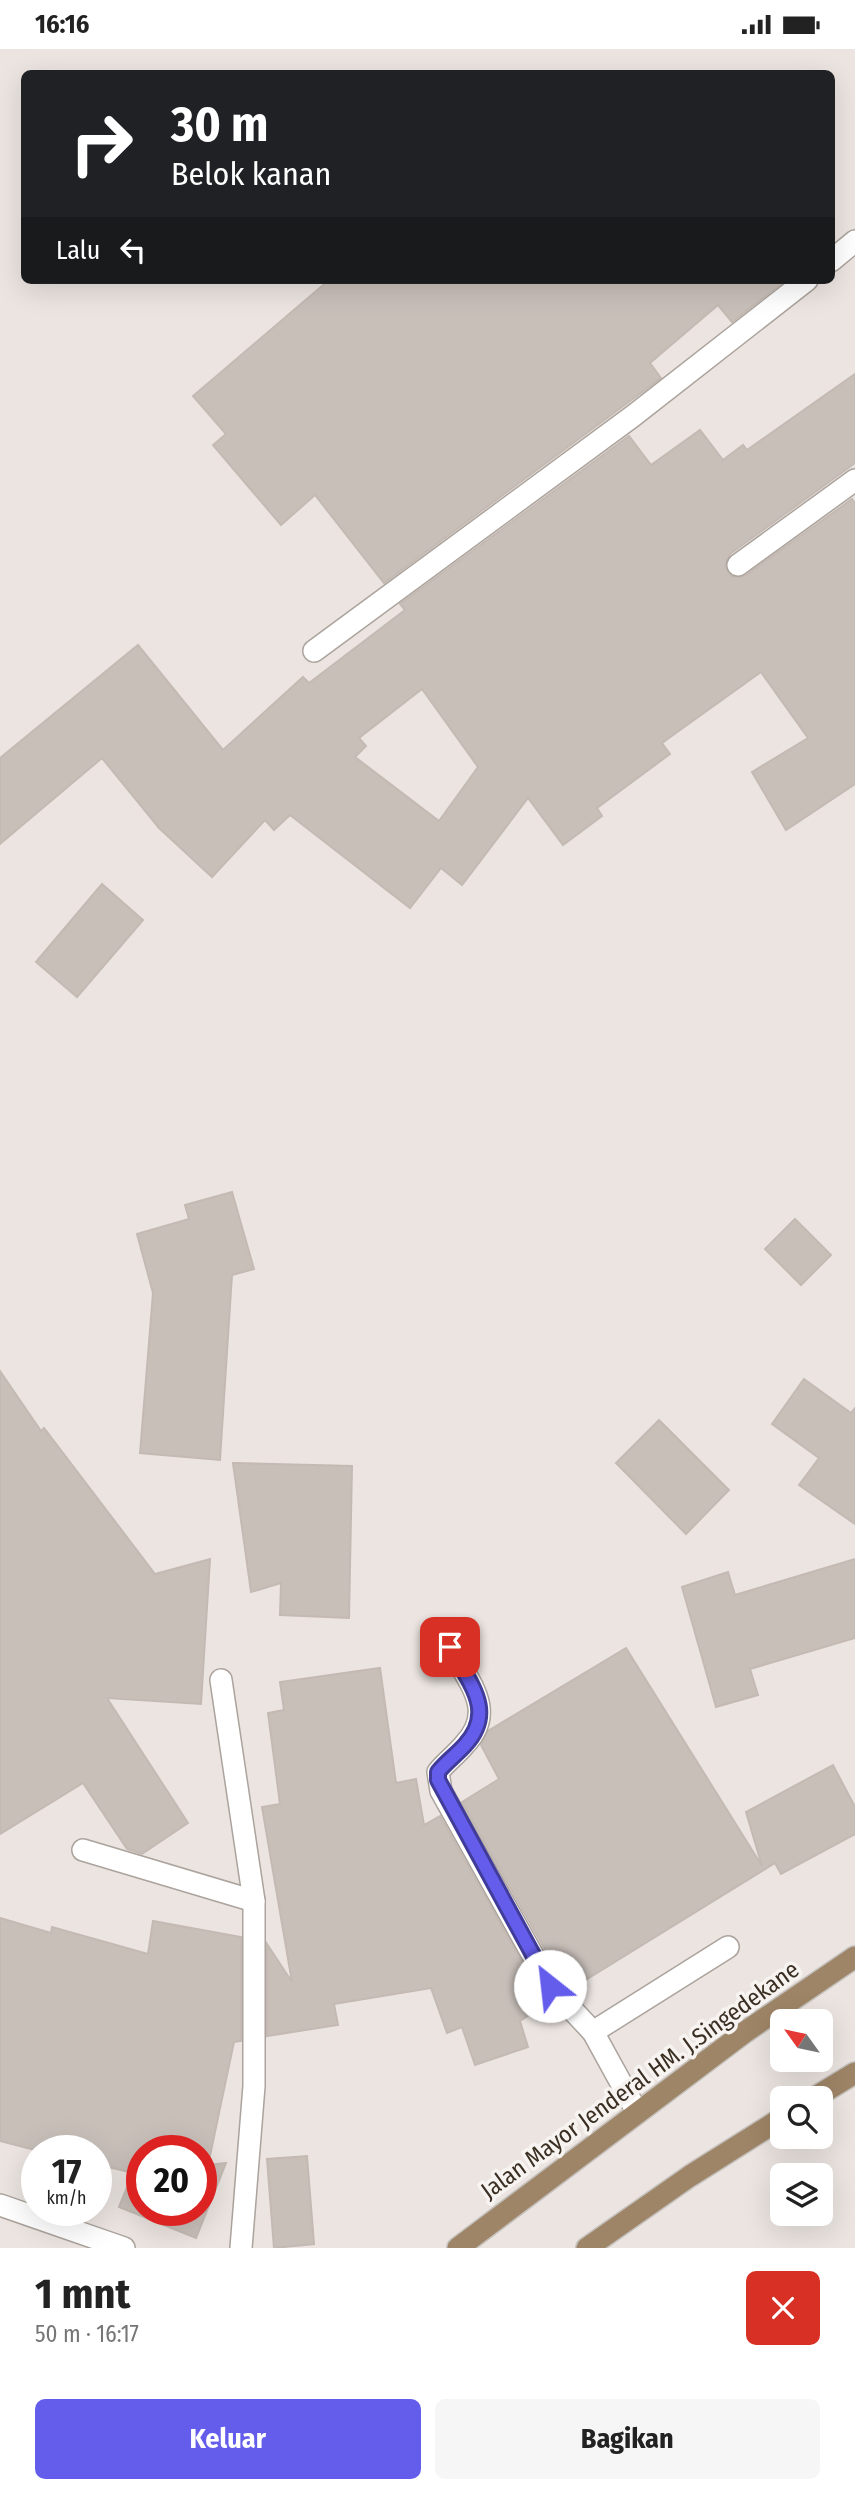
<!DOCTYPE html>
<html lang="id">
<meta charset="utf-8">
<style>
body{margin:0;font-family:"Fira Sans Condensed",sans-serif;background:#f6f6f6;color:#222;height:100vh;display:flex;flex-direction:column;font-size:26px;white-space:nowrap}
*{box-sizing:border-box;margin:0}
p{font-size:23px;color:#767676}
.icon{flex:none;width:38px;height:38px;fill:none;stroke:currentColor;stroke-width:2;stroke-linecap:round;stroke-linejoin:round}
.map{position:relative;height:2199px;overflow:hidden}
.sheet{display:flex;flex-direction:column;background:#fff;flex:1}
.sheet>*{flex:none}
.top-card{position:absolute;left:21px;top:21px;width:814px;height:214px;border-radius:10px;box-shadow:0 7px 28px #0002;background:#202124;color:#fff;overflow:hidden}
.needle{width:46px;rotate:303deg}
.buttons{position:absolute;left:770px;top:1960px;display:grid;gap:14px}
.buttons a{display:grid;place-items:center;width:63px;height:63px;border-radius:10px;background:#fff;box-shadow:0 7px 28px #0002;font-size:35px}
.speed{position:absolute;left:21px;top:2086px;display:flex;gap:14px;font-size:35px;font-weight:700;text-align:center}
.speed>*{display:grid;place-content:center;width:91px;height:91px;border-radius:50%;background:#fff;box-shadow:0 7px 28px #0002;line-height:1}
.speed small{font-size:18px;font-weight:400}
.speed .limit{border:10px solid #d22;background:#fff;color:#111}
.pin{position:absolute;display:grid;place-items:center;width:60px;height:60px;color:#fff;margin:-30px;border-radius:14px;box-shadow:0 4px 10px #0006}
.me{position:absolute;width:77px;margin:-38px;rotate:331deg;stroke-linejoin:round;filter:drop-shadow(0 0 5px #0008)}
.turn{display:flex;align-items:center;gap:24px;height:147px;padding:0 35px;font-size:32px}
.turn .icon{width:91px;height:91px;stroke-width:2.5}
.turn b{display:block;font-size:49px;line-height:60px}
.then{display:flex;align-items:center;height:66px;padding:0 35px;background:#0003;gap:14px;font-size:26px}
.round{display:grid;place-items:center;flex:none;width:74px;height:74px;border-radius:10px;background:#f6f6f6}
.headline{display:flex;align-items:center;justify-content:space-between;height:119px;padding:0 35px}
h1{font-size:42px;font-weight:700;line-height:52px}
.cta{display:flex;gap:14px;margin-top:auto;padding:14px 35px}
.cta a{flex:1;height:80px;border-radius:10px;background:#645dec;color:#fff;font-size:28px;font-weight:700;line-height:80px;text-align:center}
.cta a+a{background:#f6f6f6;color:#222}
.status{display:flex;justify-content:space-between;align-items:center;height:49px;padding:0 35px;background:#fff;direction:ltr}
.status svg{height:19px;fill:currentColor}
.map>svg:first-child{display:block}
.building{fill:#c8bfb9;stroke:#c4bab3;stroke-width:2;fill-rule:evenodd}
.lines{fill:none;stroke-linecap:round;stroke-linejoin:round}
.minor-casing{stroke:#aba39c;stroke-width:24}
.major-casing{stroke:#c4c1bd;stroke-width:24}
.minor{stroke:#fff;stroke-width:21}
.major{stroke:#9f8567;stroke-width:21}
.route-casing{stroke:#413c99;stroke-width:18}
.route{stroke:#645dec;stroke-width:12}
.labels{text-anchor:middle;stroke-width:7;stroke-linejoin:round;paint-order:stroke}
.street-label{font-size:24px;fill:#3a2f22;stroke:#f7f3f1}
</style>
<div class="status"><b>16:16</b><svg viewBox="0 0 49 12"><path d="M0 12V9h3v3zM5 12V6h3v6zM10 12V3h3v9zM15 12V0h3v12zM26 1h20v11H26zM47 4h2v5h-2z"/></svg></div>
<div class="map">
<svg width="855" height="2199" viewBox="0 0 855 2199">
<rect width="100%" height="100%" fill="#ebe4e0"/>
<g class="building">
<polygon points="329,231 786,231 732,273 718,256 650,314 661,329 384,534 315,446 281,476 213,396 226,385 193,347"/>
<path d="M855 325V414L730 505 725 517 732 528 745 527 852 450 855 454V735L786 781 752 723 808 689 761 623 662 694 670 705 597 759 602 767 563 796 528 749 462 836 441 819 410 859 290 766 274 781 265 771 212 828 159 779 102 709 0 795V709L138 596 223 701 303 628 309 634 405 561 400 555 629 387 651 416 700 381 723 411 743 396 747 401ZM422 640 478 718 439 772 355 708 366 697 359 689Z"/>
<polygon points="102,835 143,871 77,948 36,913"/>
<polygon points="232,1143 254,1220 232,1226 220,1411 140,1404 153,1244 137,1185 189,1170 185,1156"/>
<polygon points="795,1170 831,1206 801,1236 765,1200"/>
<polygon points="0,1322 41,1382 44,1379 155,1525 210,1510 201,1655 107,1649 188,1774 142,1805 127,1800 83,1734 0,1785"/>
<polygon points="804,1330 851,1364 855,1359 855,1475 799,1436 819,1409 772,1375"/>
<polygon points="659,1371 729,1441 686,1485 616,1414"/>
<polygon points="233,1414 352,1417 349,1569 280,1566 281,1534 251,1543"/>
<polygon points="855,1510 855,1589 750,1620 758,1646 716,1658 682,1538 728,1523 735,1546"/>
<polygon points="626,1599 762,1817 746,1763 833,1716 855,1758 855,1785 781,1825 775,1814 571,1940 561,1929 462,1753 499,1730 481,1696 488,1682"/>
<polygon points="380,1619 396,1734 416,1730 424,1776 440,1767 539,1943 548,1954 520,1972 528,1998 475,2016 462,1978 447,1984 431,1939 334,1955 338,1976 267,1987 267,1895 292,1933 262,1758 280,1755 268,1664 284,1661 280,1633"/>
<path d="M0 1869 51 1884 52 1878 148 1905 153 1872 241 1888V1992L234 1993 208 2116 226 2114 196 2189 119 2158 133 2124 96 2115V2102H39L0 2092ZM142 2102H201V2161H142Z"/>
<polygon points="307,2107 314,2195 274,2199 267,2110"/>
</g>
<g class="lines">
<defs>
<g id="minor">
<polyline points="831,212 855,192"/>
<polyline points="738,516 855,431"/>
<polyline points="314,602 633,367 807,231"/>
<path d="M450 1598C468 1633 497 1661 465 1695 457 1705 446 1713 438 1723L441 1742 550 1937 593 1983 637 2063"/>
<polyline points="221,1631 254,1852 254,2037 241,2199"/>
<polyline points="83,1801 254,1852"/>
<polyline points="593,1983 728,1898"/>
<polyline points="0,2156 124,2199"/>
</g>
<g id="major">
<polyline points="814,2049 855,2024"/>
<polyline points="458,2199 745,1983 855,1908"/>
<polyline points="587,2199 690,2127 782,2069"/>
</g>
</defs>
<use href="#minor" class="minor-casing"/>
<use href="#major" class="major-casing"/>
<use href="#minor" class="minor"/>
<use href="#major" class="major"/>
</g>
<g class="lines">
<defs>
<path id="route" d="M450 1598C468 1633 497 1661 465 1696 457 1705 446 1713 438 1723V1731L550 1937"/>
</defs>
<use href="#route" class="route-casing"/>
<use href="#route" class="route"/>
</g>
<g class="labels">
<g class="street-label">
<text transform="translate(640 2031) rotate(-36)" y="8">Jalan Mayor Jenderal HM. J.Singedekane</text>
</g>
</g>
</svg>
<div class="buttons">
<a><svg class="needle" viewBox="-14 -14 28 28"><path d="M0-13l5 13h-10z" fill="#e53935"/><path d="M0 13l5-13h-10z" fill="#767676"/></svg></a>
<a><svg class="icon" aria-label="search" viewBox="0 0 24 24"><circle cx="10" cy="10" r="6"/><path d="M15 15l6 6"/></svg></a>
<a><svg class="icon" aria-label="layers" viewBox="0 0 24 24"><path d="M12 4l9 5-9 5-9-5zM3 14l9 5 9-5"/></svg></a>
</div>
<div class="speed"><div>17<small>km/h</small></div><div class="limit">20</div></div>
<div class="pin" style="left:450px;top:1598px;background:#d93025"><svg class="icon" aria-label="arrive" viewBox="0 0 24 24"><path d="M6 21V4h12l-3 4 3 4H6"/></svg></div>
<svg class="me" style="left:550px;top:1937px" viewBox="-20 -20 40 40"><circle r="19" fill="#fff"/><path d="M0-13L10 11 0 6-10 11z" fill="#645dec"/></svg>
<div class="top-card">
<div class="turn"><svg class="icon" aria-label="right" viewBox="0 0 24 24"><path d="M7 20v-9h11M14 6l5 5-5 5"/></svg><div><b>30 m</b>Belok kanan</div></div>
<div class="then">Lalu<svg class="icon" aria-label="left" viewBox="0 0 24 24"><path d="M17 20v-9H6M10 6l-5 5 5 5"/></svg></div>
</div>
</div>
<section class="sheet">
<div class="headline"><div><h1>1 mnt</h1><p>50 m · 16:17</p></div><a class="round" style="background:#d93025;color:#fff"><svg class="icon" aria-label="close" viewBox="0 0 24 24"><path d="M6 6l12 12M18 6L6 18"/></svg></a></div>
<div class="cta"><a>Keluar</a><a>Bagikan</a></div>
</section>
